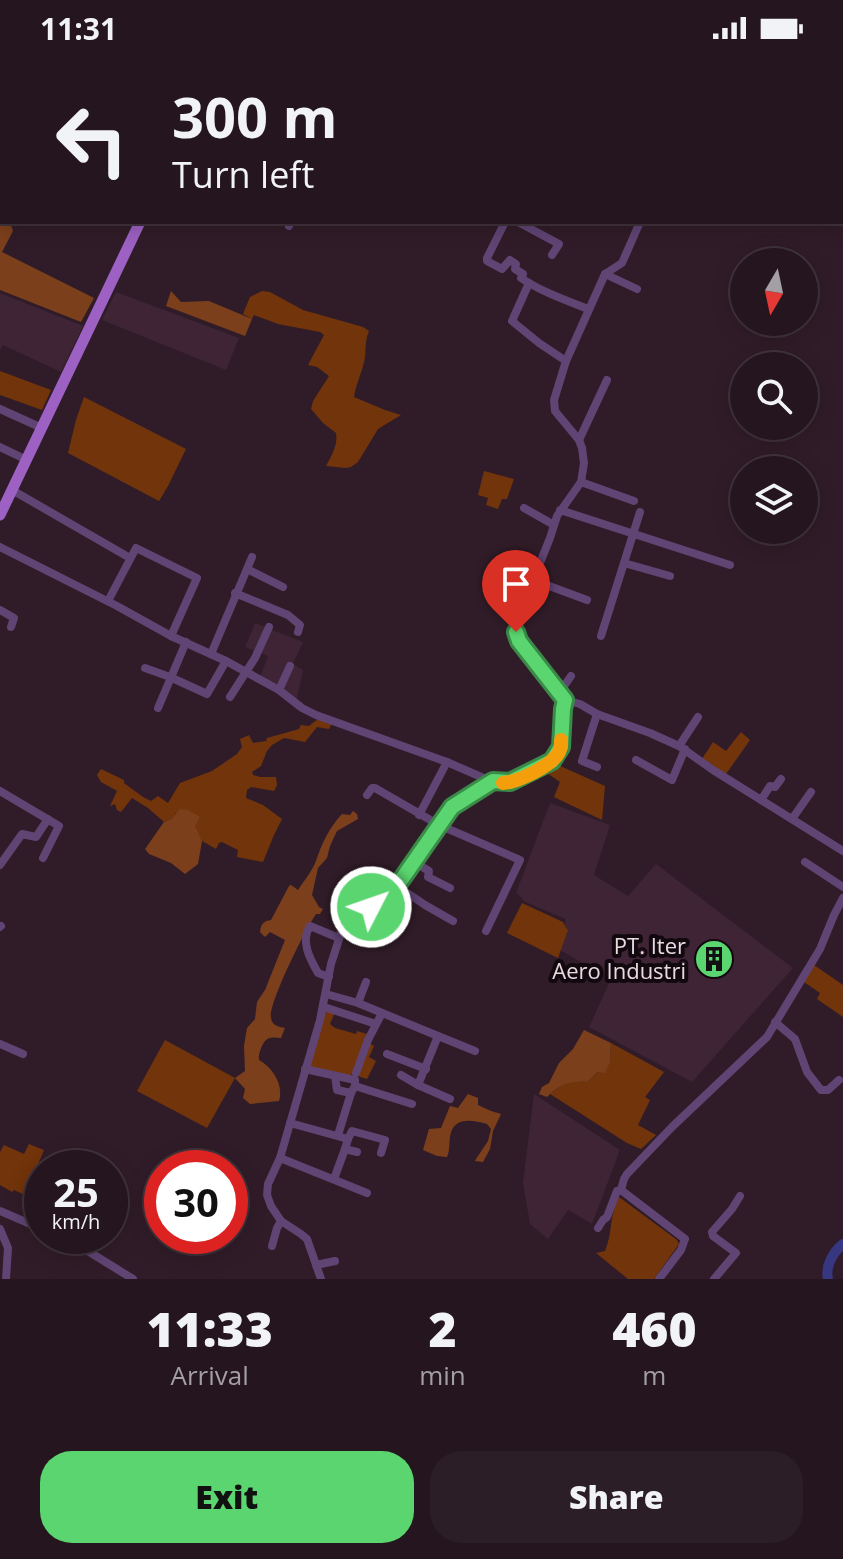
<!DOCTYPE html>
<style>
body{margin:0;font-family:"Open Sans",sans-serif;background:#2c1e27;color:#f1f3f6;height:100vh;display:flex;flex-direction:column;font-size:30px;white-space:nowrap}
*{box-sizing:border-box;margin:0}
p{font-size:26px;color:#a39fa4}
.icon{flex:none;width:44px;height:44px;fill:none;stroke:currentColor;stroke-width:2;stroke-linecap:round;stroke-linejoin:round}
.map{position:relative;height:1223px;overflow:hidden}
.panel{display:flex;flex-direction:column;background:#24151e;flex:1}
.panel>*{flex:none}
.top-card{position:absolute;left:0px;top:0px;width:844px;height:168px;box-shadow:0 4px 20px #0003,0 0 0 2px #41343c;background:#24151e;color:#f1f3f6;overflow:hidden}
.needle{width:52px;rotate:189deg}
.buttons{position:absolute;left:730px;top:192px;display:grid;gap:16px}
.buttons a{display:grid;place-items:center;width:88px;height:88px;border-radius:50%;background:#24151e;box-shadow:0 4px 20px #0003,0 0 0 2px #41343c;font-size:40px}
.speed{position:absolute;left:24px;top:1094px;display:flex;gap:16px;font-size:40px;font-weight:700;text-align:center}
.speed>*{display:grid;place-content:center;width:104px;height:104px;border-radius:50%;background:#24151e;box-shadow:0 4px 20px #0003,0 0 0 2px #41343c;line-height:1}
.speed small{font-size:20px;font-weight:400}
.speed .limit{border:12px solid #d22;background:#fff;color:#111}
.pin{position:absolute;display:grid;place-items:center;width:68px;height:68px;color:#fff;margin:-82px -34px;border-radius:50% 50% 50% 0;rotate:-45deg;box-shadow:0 0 8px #0007}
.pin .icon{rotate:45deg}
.me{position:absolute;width:88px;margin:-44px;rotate:49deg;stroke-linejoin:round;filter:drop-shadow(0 0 6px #0008)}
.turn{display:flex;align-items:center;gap:28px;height:168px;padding:0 40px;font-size:36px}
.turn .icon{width:104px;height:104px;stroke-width:2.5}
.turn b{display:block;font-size:56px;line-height:68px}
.eta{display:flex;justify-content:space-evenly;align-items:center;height:136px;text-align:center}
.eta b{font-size:48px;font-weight:800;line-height:56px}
.cta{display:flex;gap:16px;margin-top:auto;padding:16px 40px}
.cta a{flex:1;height:92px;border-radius:32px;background:#5ad56f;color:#111;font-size:32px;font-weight:800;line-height:92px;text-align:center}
.cta a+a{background:#2c1e27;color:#f1f3f6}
.status{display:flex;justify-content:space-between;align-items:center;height:56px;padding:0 40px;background:#24151e;direction:ltr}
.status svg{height:22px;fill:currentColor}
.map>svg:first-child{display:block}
.built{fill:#3e2434}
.green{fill:#72340a}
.forest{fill:#7c3f1b}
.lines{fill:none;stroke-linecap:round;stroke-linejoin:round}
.river{stroke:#363780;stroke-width:10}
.minor{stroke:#604473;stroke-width:8}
.major{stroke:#9c61c2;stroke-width:11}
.route-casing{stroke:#3a8a48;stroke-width:20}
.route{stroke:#5ad56f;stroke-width:14}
.slow{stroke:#f59e0b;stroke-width:14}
.labels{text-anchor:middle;stroke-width:8;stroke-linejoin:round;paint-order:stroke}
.poi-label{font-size:22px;fill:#e9dae2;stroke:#12090f;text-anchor:end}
</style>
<div class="status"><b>11:31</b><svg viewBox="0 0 49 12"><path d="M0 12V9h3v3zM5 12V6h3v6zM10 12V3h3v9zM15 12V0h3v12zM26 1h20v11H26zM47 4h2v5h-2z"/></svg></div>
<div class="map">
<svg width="843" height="1223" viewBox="0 0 843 1223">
<rect width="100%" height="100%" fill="#301c28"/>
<g class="built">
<polygon points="116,236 239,282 226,314 102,264"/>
<polygon points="0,237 83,270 61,316 3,289 0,294"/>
<polygon points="255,567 303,586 293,608 303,614 297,643 260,621 268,600 245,591"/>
<polygon points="550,747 610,769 594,819 628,840 656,808 793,912 692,1026 589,971 611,923 558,893 566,863 523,845 522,842 516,837"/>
<polygon points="534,1038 620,1094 592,1168 568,1154 548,1183 530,1168 523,1127"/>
</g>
<g class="green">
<path d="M262 235 270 236 303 254 363 271 369 275C365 284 366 292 365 301 363 315 356 327 354 341L385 354 401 359 378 373 358 406 351 411 346 412 326 410C332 399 338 389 336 377L323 367 311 353 313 345 329 320 317 311 308 309 324 279 320 276 278 268 254 259 252 263 243 258 250 241Z"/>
<polygon points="0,315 51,334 42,354 0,339"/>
<polygon points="84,341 186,393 168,430 159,445 68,397 76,364"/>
<polygon points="484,415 514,423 507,443 502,443 498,453 486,449 488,442 478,439"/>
<polygon points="318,663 332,667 329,673 317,671 305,686 284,682 272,689 267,695 261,710 252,716 253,719 260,721 276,721 277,729 274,735 251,731 247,734 246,742 263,749 282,763 274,779 263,806 237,801 238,794 222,786 219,787 216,793 202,785 194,770 176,757 171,763 164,766 148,752 132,742 121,756 117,754 115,748 110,750 117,735 101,726 97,719 101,713 124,724 124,727 143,741 151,745 158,740 168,747 180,727 212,715 237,698 242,691 240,683 249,679 253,687 266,685 267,682 299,673 301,669 309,670"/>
<polygon points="741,676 750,684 726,718 702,703 713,686 726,695"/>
<polygon points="558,709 605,730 602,764 554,741 560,726 544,715"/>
<polygon points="522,847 563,866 566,872 568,874 558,902 507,877"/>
<polygon points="814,909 843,929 843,961 817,943 820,937 804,926"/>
<polygon points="326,953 335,956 330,968 335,972 356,978 357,975 370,979 366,985 374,990 369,1001 376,1005 367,1023 351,1018 348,1025 307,1014"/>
<polygon points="165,984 235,1022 207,1072 137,1035"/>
<polygon points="611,987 664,1016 645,1041 650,1044 638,1069 656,1079 641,1093 627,1087 550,1038 560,1030 569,1026 587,1026 610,1006"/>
<polygon points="29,1088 44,1094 34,1118 42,1124 42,1147 14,1134 12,1136 0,1129 0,1096 4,1089 24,1098"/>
<path d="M619 1141 677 1184 679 1188 654 1223H628L596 1197 605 1195C613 1176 609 1160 619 1141Z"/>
</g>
<g class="forest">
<polygon points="0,156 2,158 2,166 10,166 13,175 2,196 94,242 81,266 0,234"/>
<polygon points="171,235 181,246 209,245 252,263 245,280 166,250"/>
<polygon points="180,753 188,754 200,761 195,770 202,785 198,808 185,818 171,807 149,798 145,793 164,766 171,763"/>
<path d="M353 755 357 758 358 763 337 775 330 790 327 802 318 812 312 839 319 851 323 853 320 858H316C306 872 268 948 271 962 272 969 278 971 285 972L281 982C278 982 274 981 270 982 263 983 258 998 259 1004 273 1012 284 1029 279 1045L250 1048 243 1042 245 1033 235 1022 245 1015 244 990 247 972 255 963 257 946 265 934 285 884 270 876 265 881 260 876C261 868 263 865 271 864L289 830 291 829 298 834C304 825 312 815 316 805 322 787 329 772 342 758L350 759Z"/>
<path d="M584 974 611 987 610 1006 605 1017 598 1016 587 1026C569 1025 560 1028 547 1041L539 1038 542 1031 549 1027 559 1007 573 993Z"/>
<path d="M468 1038 478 1042V1049L491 1055 501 1058 493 1075 490 1093 483 1106 475 1105 476 1103 488 1085 491 1073 487 1068C472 1064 453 1060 450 1081 449 1088 450 1094 447 1101L437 1100 423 1094 429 1073 441 1072 450 1050 458 1052Z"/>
</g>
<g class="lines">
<path class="river" d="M828 1223C825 1210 833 1196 843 1188"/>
<g class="minor">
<polyline points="335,2 335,0"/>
<polyline points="410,2 411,0"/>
<polyline points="739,2 739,0"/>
<path d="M505 166 487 202V205L502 213 510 204 516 208 515 213 523 218 521 222C542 236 565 244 588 253"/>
<polyline points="518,166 559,188 552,199"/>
<polyline points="289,170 291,166"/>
<polyline points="605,218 637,233"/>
<polyline points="529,227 512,265 539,287 566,305"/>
<polyline points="0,353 42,372"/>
<polyline points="579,384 607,324"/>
<polyline points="0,391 27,404"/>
<polyline points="581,426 634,445"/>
<polyline points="12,434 130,502"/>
<polyline points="524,452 554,469"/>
<polyline points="560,454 730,509"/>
<polyline points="0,491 117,550 171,580 226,605 279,634 302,652 316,659 447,706 486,723 505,727 534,716 555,702 561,691 562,657 565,644 519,585 516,576 517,564 550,482 557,460 581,426 584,407 582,392 579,384 555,355 554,344 566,305 605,218 622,207 640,166"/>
<polyline points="624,507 670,520"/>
<polyline points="247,513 252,501"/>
<polyline points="533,524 587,544"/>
<polyline points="235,537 288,559 300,569 298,576"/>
<polyline points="108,545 136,492 197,522 171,580"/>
<polyline points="0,554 14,562 11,571"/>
<polyline points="601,580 640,456"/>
<polyline points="211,598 247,513 283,531"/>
<polyline points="145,612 170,621 207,638 226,605"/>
<polyline points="279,634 290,610"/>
<polyline points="560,636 571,620"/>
<polyline points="230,641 255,602 269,571"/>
<polyline points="565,644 580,648 597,658 650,677 679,690 713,714 843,795"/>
<polyline points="158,652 186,586"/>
<polyline points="597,658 582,705 597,711"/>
<polyline points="679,690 698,661"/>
<polyline points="636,704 672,724 685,693"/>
<polyline points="0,735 59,770 43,802"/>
<polyline points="367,739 372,732 375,732 439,769 520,804 486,875"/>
<polyline points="761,744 770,730 775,731 781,723"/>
<polyline points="419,759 447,706"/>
<polyline points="792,763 811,736"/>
<polyline points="414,806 429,815 428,821 450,832"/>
<polyline points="805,806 843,831"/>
<polyline points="0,809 22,778 36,781 48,763"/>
<polyline points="397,830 425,849 453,865"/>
<polyline points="0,871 1,870"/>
<path d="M329 921 318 917C310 903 300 885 310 870L339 882"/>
<polyline points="326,938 358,947 438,980 418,1029 450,1043"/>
<polyline points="358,947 366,926"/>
<polyline points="324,951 376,968"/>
<polyline points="775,966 795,983 807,1016 821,1034 828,1034 839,1024"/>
<polyline points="438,980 475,995"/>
<polyline points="0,988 23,998"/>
<polyline points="387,998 426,1013"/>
<polyline points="305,1013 355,1024 355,1030"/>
<polyline points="356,1017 368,984 382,957"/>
<polyline points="401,1019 418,1029"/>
<polyline points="335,1020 337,1034 351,1037"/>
<polyline points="290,1067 348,1083 345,1093 357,1096"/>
<polyline points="338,1079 351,1037 355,1030 412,1048"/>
<polyline points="348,1083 352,1075 385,1084 381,1097"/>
<polyline points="280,1102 367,1137"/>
<polyline points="334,1123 345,1093"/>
<polyline points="621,1134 685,1183 681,1194 659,1223"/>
<polyline points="0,1155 42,1173"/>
<polyline points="598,1172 603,1164 607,1161 617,1135 621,1134 624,1123 627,1118 672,1071 767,981 820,893 834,859 843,842"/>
<polyline points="0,1173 8,1192 6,1223"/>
<polyline points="57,1180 91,1197 133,1223"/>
<polyline points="272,1190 277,1172 281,1165"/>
<polyline points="316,1209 335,1205"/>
<polyline points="321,1223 307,1183 301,1178 281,1165 271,1150 267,1139 268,1128 280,1102 320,964 331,908 341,877 351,861 383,843 397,830 452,751 493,725"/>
<polyline points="714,1223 736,1197 713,1180 712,1176 732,1153 740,1140"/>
</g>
<g class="major">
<polyline points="217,2 218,0"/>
<polyline points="0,459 140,166"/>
</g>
</g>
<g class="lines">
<defs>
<polyline id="route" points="371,851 397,830 452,751 493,725 510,726 552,705 561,691 563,653 565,644 519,585 516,576"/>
</defs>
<use href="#route" class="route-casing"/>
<use href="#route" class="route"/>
<path class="slow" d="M503 727C518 726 552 710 559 696 561 692 561 688 561 684"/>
</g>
<defs>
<symbol id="building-disc" viewBox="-11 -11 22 22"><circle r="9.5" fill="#5ad56f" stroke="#12090f"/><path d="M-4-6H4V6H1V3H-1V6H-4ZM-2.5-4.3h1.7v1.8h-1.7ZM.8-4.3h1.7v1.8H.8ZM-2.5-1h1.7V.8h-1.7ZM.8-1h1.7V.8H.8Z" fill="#111"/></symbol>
</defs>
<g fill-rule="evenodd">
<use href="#building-disc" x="692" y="881" width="44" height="44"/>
</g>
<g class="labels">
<g class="poi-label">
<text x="686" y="898">PT. Iter<tspan x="686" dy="25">Aero Industri</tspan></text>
</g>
</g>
</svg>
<div class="buttons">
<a><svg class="needle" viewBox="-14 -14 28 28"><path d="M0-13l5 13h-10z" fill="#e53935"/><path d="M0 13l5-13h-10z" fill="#a39fa4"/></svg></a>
<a><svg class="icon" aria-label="search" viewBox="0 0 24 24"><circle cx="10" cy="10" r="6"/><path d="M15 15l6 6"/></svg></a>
<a><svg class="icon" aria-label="layers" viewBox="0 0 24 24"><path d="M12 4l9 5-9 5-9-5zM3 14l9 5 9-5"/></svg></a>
</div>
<div class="speed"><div>25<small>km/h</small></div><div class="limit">30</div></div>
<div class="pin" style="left:516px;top:576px;background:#d93025"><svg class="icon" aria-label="arrive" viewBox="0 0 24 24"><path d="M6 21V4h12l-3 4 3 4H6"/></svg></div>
<svg class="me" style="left:371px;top:851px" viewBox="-20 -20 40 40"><circle r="17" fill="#5ad56f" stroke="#fff" stroke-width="3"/><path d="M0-11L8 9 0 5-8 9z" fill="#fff"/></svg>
<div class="top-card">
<div class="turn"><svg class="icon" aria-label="left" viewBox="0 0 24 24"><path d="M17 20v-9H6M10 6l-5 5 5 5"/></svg><div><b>300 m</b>Turn left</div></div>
</div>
</div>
<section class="panel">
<div class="eta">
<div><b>11:33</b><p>Arrival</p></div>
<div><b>2</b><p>min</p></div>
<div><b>460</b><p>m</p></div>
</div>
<div class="cta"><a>Exit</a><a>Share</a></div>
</section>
